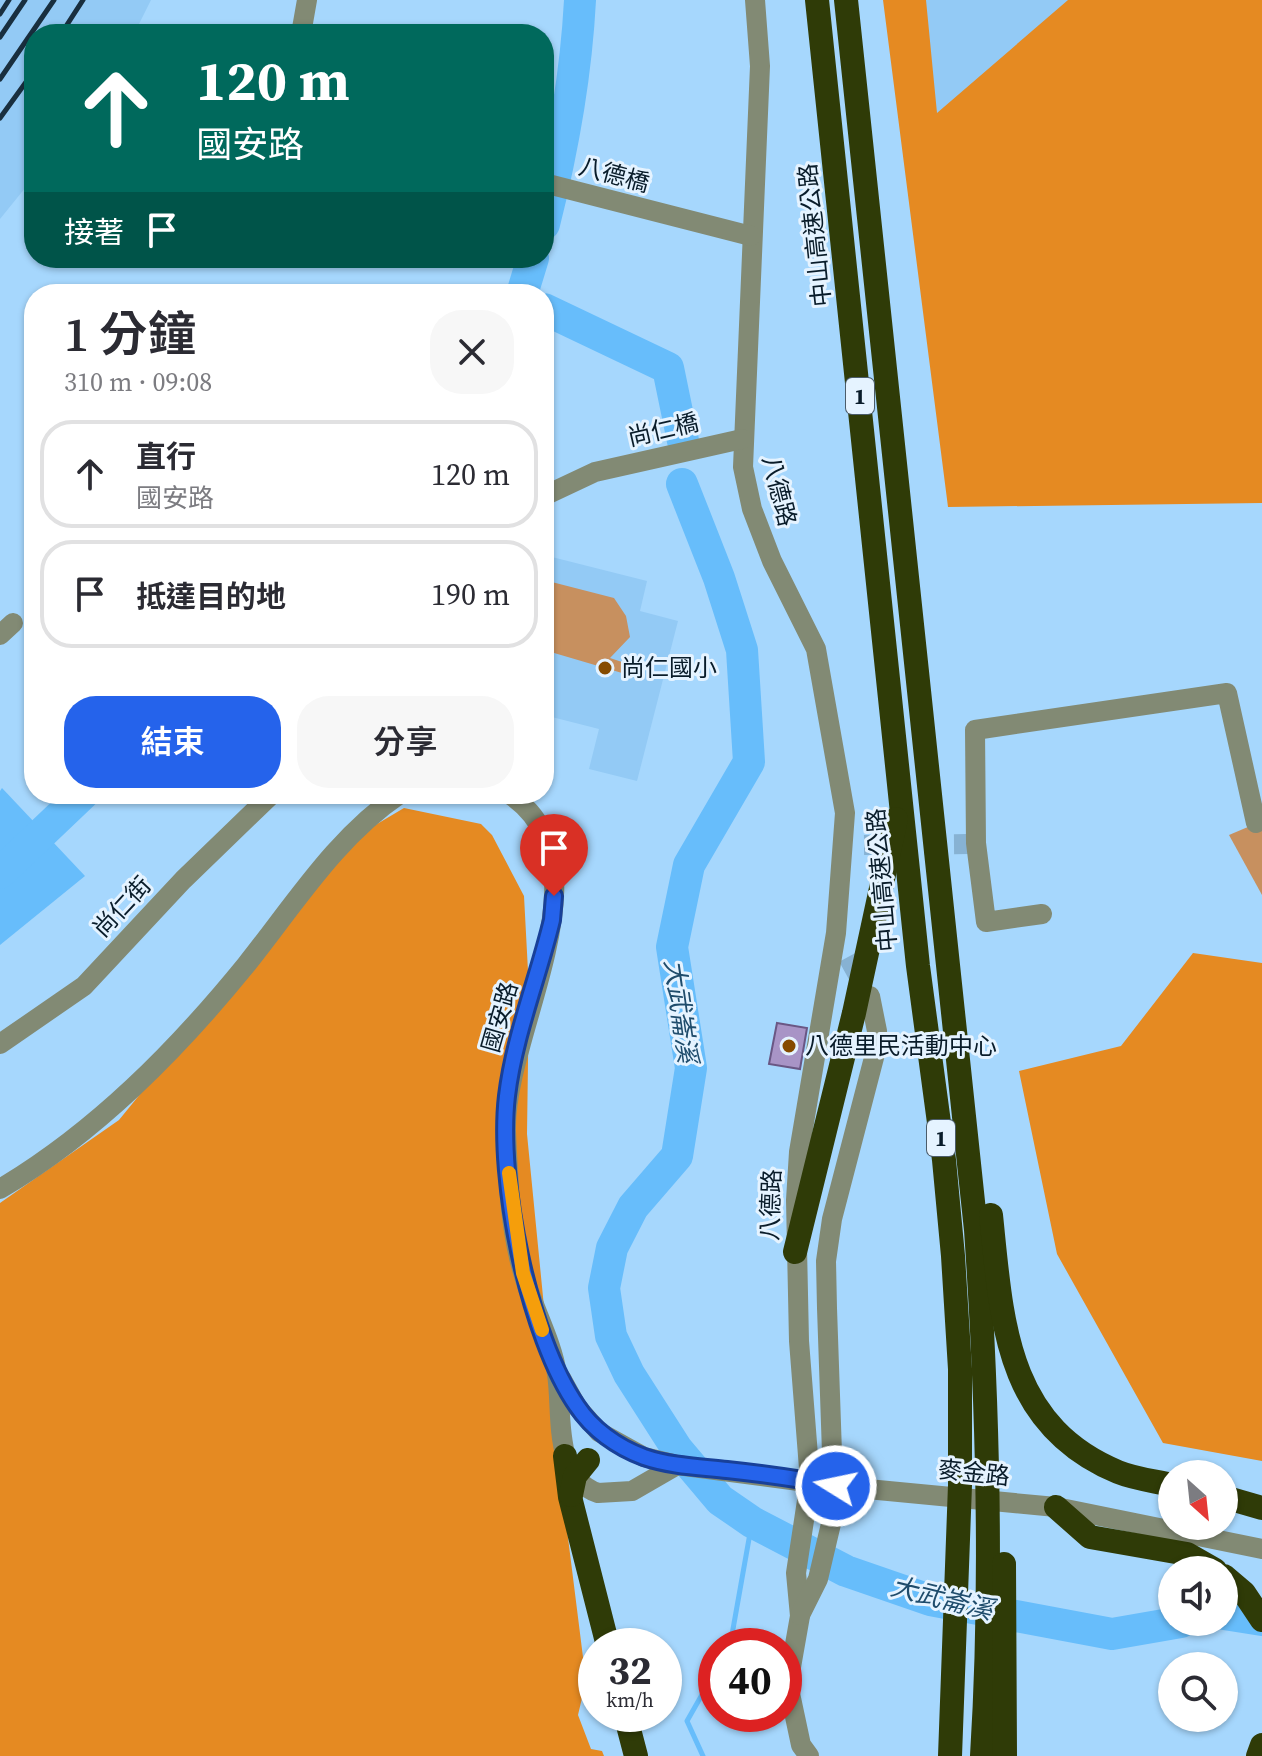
<!DOCTYPE html>
<html lang="zh-TW">
<meta charset="utf-8">
<style>
body{margin:0;font-family:"Source Serif 4","Noto Sans TC",serif;background:#f7f7f7;color:#2b2b33;height:100vh;display:flex;flex-direction:column;font-size:30px;white-space:nowrap}
*{box-sizing:border-box;margin:0}
p{font-size:26px;color:#7c7c81}
.icon{flex:none;width:44px;height:44px;fill:none;stroke:currentColor;stroke-width:2;stroke-linecap:round;stroke-linejoin:round}
.map{position:relative;flex:1;overflow:hidden}
.drawer{position:absolute;left:24px;top:284px;width:530px;height:520px;display:flex;flex-direction:column;background:#fff;border-radius:32px;box-shadow:0 2px 6px #0004}
.drawer>*{flex:none}
.top-card{position:absolute;left:24px;top:24px;width:530px;height:244px;border-radius:32px;box-shadow:0 2px 6px #0004;background:#00695c;color:#fff;overflow:hidden}
.needle{width:52px;rotate:153deg}
.tools{position:absolute;left:1158px;top:1460px;display:grid;gap:16px}
.tools a{display:grid;place-items:center;width:80px;height:80px;border-radius:50%;background:#fff;box-shadow:0 2px 6px #0004;font-size:40px}
.speed{position:absolute;left:578px;top:1628px;display:flex;gap:16px;font-size:40px;font-weight:700;text-align:center}
.speed>*{display:grid;place-content:center;width:104px;height:104px;border-radius:50%;background:#fff;box-shadow:0 2px 6px #0004;line-height:1}
.speed small{font-size:20px;font-weight:400}
.speed .limit{border:12px solid #d22;background:#fff;color:#111}
.pin{position:absolute;display:grid;place-items:center;width:68px;height:68px;color:#fff;margin:-82px -34px;border-radius:50% 50% 50% 0;rotate:-45deg;box-shadow:0 0 8px #0007}
.pin .icon{rotate:45deg}
.me{position:absolute;width:88px;margin:-44px;rotate:280deg;stroke-linejoin:round;filter:drop-shadow(0 0 6px #0008)}
.turn{display:flex;align-items:center;gap:28px;height:168px;padding:0 40px;font-size:36px}
.turn .icon{width:104px;height:104px;stroke-width:2.5}
.turn b{display:block;font-size:56px;line-height:68px}
.then{display:flex;align-items:center;height:76px;padding:0 40px;background:#0003;gap:16px;font-size:30px}
.round{display:grid;place-items:center;flex:none;width:84px;height:84px;border-radius:32px;background:#f7f7f7}
.summary{display:flex;align-items:center;justify-content:space-between;height:136px;padding:0 40px}
h1{font-size:48px;font-weight:600;line-height:60px}
.action{display:flex;gap:16px;margin-top:auto;padding:16px 40px}
.action a{flex:1;height:92px;border-radius:32px;background:#2563eb;color:#fff;font-size:32px;font-weight:600;line-height:92px;text-align:center}
.action a+a{background:#f7f7f7;color:#2b2b33}
ul{padding:0;list-style:none}
li{display:flex;align-items:center;gap:24px;height:108px;margin:0 16px 12px;padding:0 24px;border:4px solid #e1e1e2;border-radius:32px}
li div{flex:1}
li b{display:block;font-size:30px}
li em{font-style:normal}
.map>svg:first-child{display:block}
.built{fill:#93caf5}
.green{fill:#c7905f}
.forest{fill:#e58a22}
.water{fill:#67bdfb}
.lines{fill:none;stroke-linecap:round;stroke-linejoin:round}
.stream{stroke:#67bdfb;stroke-width:5}
.river{stroke:#67bdfb;stroke-width:32}
.building{fill:#a894c6;stroke:#6a5784;stroke-width:2}
.minor-tunnel{stroke:#87b2d3;stroke-width:20;stroke-dasharray:20 10;stroke-linecap:butt}
.minor{stroke:#828a74;stroke-width:20}
.highway{stroke:#2f3b07;stroke-width:24}
.rail{stroke:#192f3f;stroke-width:5}
.route-casing{stroke:#184099;stroke-width:20}
.route{stroke:#2563eb;stroke-width:14}
.slow{stroke:#f59e0b;stroke-width:14}
.poi-dot{fill:#854b00;stroke:#e5f3ff;stroke-width:3}
.labels{text-anchor:middle;stroke-width:6;stroke-linejoin:round;paint-order:stroke}
.shield{fill:#e5f3ff;stroke:#4b5c6a;stroke-width:2}
.shield-label{font-size:22px;font-weight:bold;fill:#091c2a}
.street-label{font-size:24px;fill:#091c2a;stroke:#e5f3ff}
.poi-label{font-size:24px;fill:#091c2a;stroke:#e5f3ff;text-anchor:start}
.water-label{font-size:26px;font-style:italic;fill:#1f4c6c;stroke:#e5f3ff}
</style>
<div class="map">
<svg width="1262" height="1756" viewBox="0 0 1262 1756">
<rect width="100%" height="100%" fill="#a6d7fd"/>
<g class="built">
<polygon points="0,0 151,0 134,34 34,34 34,177 0,219"/>
<polygon points="889,0 1262,0 931,161"/>
<polygon points="544,555 647,581 640,611 678,621 637,781 589,769 599,729 544,715"/>
</g>
<g class="green">
<polygon points="544,580 614,598 626,616 630,637 610,658 625,663 622,673 544,650"/>
<polygon points="1262,821 1262,895 1229,835"/>
</g>
<g class="forest">
<polygon points="883,0 926,0 937,113 1068,0 1262,0 1262,503 948,507"/>
<polygon points="404,808 481,824 492,835 524,896 529,990 527,1134 562,1490 586,1681 578,1715 591,1749 602,1751 604,1756 0,1756 0,1203 119,1120 345,843"/>
<polygon points="1193,953 1262,963 1262,1461 1163,1443 1057,1254 1019,1071 1121,1046"/>
</g>
<polygon class="water" points="2,788 85,876 0,945 0,791"/>
<g class="lines">
<g class="stream">
<polyline points="730,1646 752,1522"/>
<polyline points="703,1756 687,1721 716,1670"/>
</g>
<g class="river">
<path d="M544 224C563 149 576 77 580 0"/>
<polyline points="522,294 533,258"/>
<polyline points="544,309 668,368 683,441"/>
<polyline points="682,484 719,578 742,650 749,762 689,865 672,947 691,1068 677,1156 633,1207 612,1248 604,1288 611,1336 629,1374 677,1449 720,1500 752,1522 846,1571 930,1600 1112,1634 1181,1622"/>
<polyline points="0,873 83,794"/>
<polyline points="1224,1614 1262,1620"/>
</g>
</g>
<polygon class="building" points="777,1023 807,1028 800,1069 769,1064"/>
<g class="lines">
<g class="minor-tunnel">
<polyline points="864,845 968,844"/>
<polyline points="848,957 864,986"/>
</g>
<g class="minor">
<polyline points="755,0 760,66 743,467 752,509 772,561 816,649 845,813 836,933 799,1152 796,1200 799,1341 810,1481 796,1573 800,1616 788,1684 801,1745 809,1756"/>
<polyline points="301,34 307,0"/>
<polyline points="544,183 751,236"/>
<polyline points="544,496 595,472 742,439"/>
<polyline points="0,635 13,623"/>
<path d="M509 794C614 864 503 1033 506 1131 508 1178 510 1231 524 1276 533 1308 552 1341 557 1374 563 1412 552 1477 598 1493L632 1491 677 1465"/>
<polyline points="1042,914 986,922 976,843 975,730 1227,693 1256,823"/>
<polyline points="0,1044 84,986 183,880 272,794"/>
<path d="M0 1189C96 1132 176 1051 246 965 294 905 336 837 400 794"/>
<polyline points="561,1378 577,1407 599,1432 644,1457 677,1465 836,1486 1056,1507 1262,1549"/>
<polyline points="800,1615 818,1579 834,1511 827,1308 826,1261 832,1219 876,1050 877,1031 870,996"/>
</g>
<g class="highway">
<polyline points="817,0 918,966 944,1160 953,1256 960,1369 960,1485 950,1756"/>
<path d="M846 0 976 1230C988 1405 993 1581 982 1756"/>
<path d="M991 1215C1002 1321 1005 1425 1118 1472 1135 1479 1155 1481 1172 1485"/>
<polyline points="795,1252 854,1013 896,819"/>
<polyline points="565,1456 570,1497 608,1646"/>
<polyline points="571,1495 575,1476 588,1460"/>
<polyline points="1224,1497 1262,1508"/>
<polyline points="1056,1507 1090,1537 1187,1554 1215,1570"/>
<polyline points="1004,1564 1005,1756"/>
<polyline points="1224,1576 1244,1593 1262,1620"/>
<polyline points="625,1714 636,1756"/>
<polyline points="1258,1756 1262,1745"/>
</g>
<g class="rail">
<polyline points="0,14 9,0"/>
<polyline points="61,34 83,0"/>
<polyline points="0,37 25,0"/>
<polyline points="0,79 54,0"/>
<polyline points="0,118 34,71"/>
</g>
</g>
<g class="lines">
<defs>
<path id="route" d="M554 896 552 920C538 978 514 1037 507 1096 497 1180 529 1337 577 1406 592 1429 617 1447 644 1457 670 1466 700 1467 727 1470 764 1474 800 1479 836 1486"/>
</defs>
<use href="#route" class="route-casing"/>
<use href="#route" class="route"/>
<polyline class="slow" points="509,1173 523,1273 542,1330"/>
</g>
<g class="poi-dot">
<circle cx="605" cy="668" r="8"/>
<circle cx="789" cy="1046" r="8"/>
</g>
<g class="labels">
<g class="shield">
<rect x="846" y="378" width="28" height="36" rx="6"/>
<rect x="927" y="1120" width="28" height="36" rx="6"/>
</g>
<g class="shield-label">
<text x="860" y="404">1</text>
<text x="941" y="1146">1</text>
</g>
<g class="street-label">
<text transform="translate(614 175) rotate(15)" y="8">八德橋</text>
<text transform="translate(815 235) rotate(-96)" y="8">中山高速公路</text>
<text transform="translate(663 430) rotate(-13)" y="8">尚仁橋</text>
<text transform="translate(779 491) rotate(76)" y="8">八德路</text>
<text transform="translate(882 880) rotate(-95)" y="8">中山高速公路</text>
<text transform="translate(122 907) rotate(-47)" y="8">尚仁街</text>
<text transform="translate(500 1017) rotate(-74)" y="8">國安路</text>
<text transform="translate(771 1205) rotate(-88)" y="8">八德路</text>
<text transform="translate(974 1473) rotate(6)" y="8">麥金路</text>
</g>
<g class="poi-label">
<text x="621" y="676">尚仁國小</text>
<text x="805" y="1054">八德里民活動中心</text>
</g>
<g class="water-label">
<text transform="translate(681 1011) rotate(82)" y="9">大武崙溪</text>
<text transform="translate(942 1598) rotate(14)" y="9">大武崙溪</text>
</g>
</g>
</svg>
<div class="tools">
<a><svg class="needle" viewBox="-14 -14 28 28"><path d="M0-13l5 13h-10z" fill="#e53935"/><path d="M0 13l5-13h-10z" fill="#7c7c81"/></svg></a>
<a><svg class="icon" aria-label="sound" viewBox="0 0 24 24"><path d="M4 9h4l5-4v14l-5-4H4zM17 9q2 3 0 6"/></svg></a>
<a><svg class="icon" aria-label="search" viewBox="0 0 24 24"><circle cx="10" cy="10" r="6"/><path d="M15 15l6 6"/></svg></a>
</div>
<div class="speed"><div>32<small>km/h</small></div><div class="limit">40</div></div>
<div class="pin" style="left:554px;top:896px;background:#d93025"><svg class="icon" aria-label="arrive" viewBox="0 0 24 24"><path d="M6 21V4h12l-3 4 3 4H6"/></svg></div>
<svg class="me" style="left:836px;top:1486px" viewBox="-20 -20 40 40"><circle r="17" fill="#2563eb" stroke="#fff" stroke-width="3"/><path d="M0-11L8 9 0 5-8 9z" fill="#fff"/></svg>
<div class="top-card">
<div class="turn"><svg class="icon" aria-label="ahead" viewBox="0 0 24 24"><path d="M12 20V5M6 11l6-6 6 6"/></svg><div><b>120 m</b>國安路</div></div>
<div class="then">接著<svg class="icon" aria-label="arrive" viewBox="0 0 24 24"><path d="M6 21V4h12l-3 4 3 4H6"/></svg></div>
</div>
<section class="drawer">
<div class="summary"><div><h1>1 分鐘</h1><p>310 m · 09:08</p></div><a class="round"><svg class="icon" aria-label="close" viewBox="0 0 24 24"><path d="M6 6l12 12M18 6L6 18"/></svg></a></div>
<ul>
<li><svg class="icon" aria-label="ahead" viewBox="0 0 24 24"><path d="M12 20V5M6 11l6-6 6 6"/></svg><div><b>直行</b><p>國安路</p></div><em>120 m</em></li>
<li><svg class="icon" aria-label="arrive" viewBox="0 0 24 24"><path d="M6 21V4h12l-3 4 3 4H6"/></svg><div><b>抵達目的地</b></div><em>190 m</em></li>
</ul>
<div class="action"><a>結束</a><a>分享</a></div>
</section>
</div>
